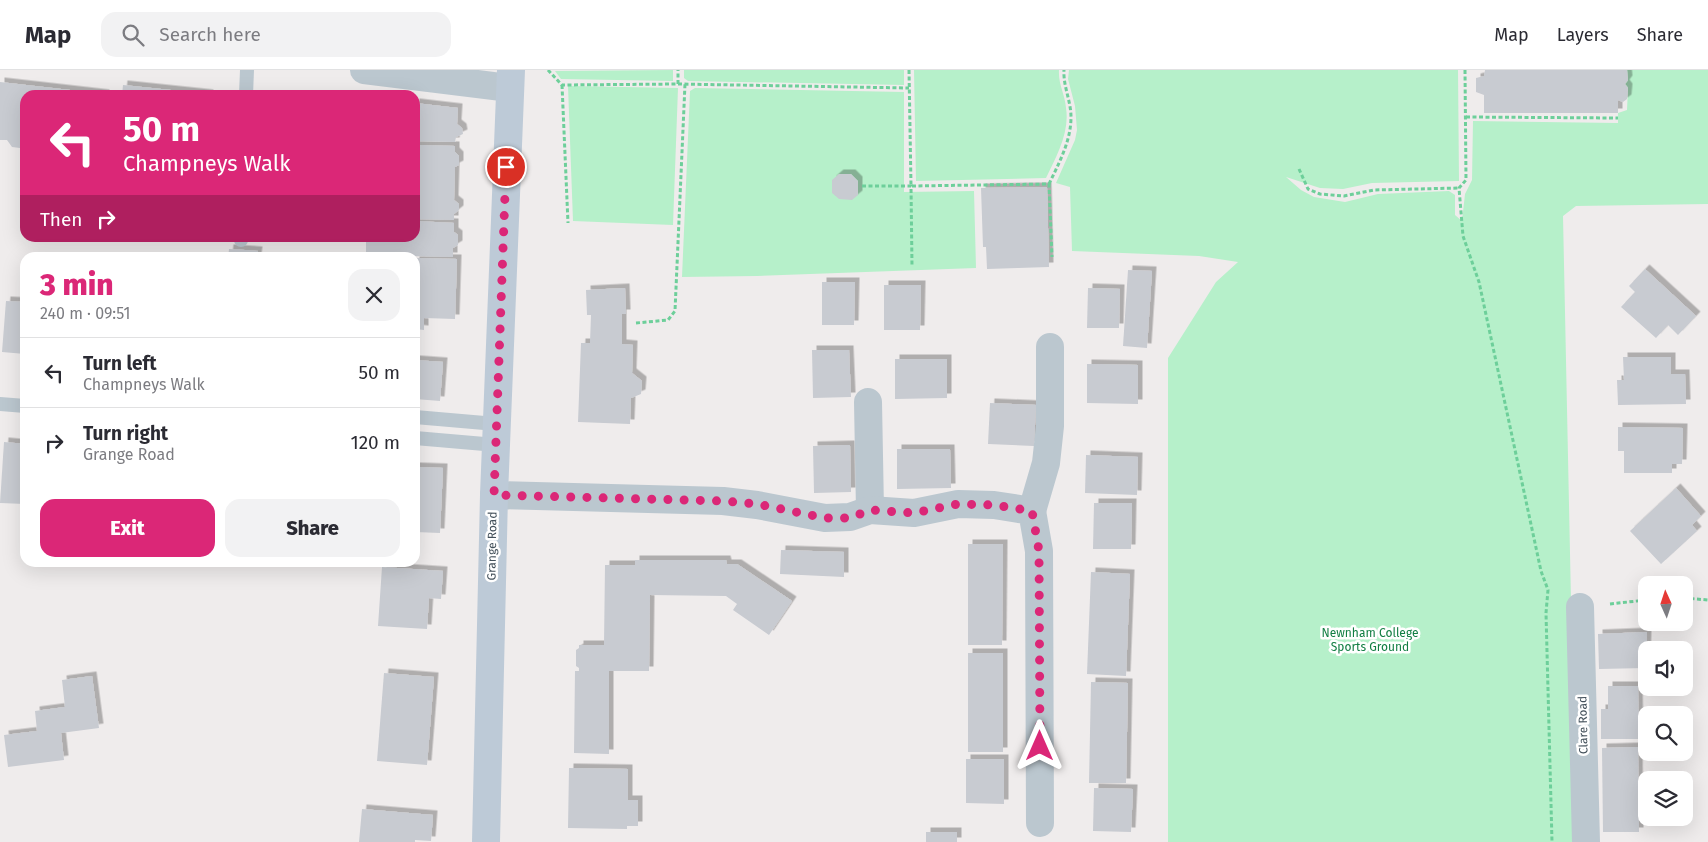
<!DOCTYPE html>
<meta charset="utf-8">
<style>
body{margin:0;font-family:"Fira Sans",sans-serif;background:#f2f2f3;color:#2b2b33;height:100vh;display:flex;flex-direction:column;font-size:19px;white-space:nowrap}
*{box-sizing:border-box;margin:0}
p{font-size:16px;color:#7c7c81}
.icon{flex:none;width:28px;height:28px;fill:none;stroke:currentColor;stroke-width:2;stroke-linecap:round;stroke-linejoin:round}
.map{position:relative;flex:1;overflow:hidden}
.details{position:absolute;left:20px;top:182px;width:400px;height:315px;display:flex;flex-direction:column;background:#fff;border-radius:15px;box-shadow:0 5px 20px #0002}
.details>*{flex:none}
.banner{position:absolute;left:20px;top:20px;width:400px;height:152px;border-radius:15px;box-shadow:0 5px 20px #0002;background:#db2777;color:#fff;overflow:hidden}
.needle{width:32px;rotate:357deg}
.fabs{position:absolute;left:1638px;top:506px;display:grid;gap:10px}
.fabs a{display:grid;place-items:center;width:55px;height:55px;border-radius:10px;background:#fff;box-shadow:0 5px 20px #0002;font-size:25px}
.pin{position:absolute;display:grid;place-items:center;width:42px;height:42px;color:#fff;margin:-21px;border:2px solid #fff;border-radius:50%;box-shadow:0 1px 5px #0007}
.me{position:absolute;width:55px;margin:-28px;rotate:0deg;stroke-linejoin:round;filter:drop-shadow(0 0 4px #0008)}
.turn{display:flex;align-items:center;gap:18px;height:105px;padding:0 20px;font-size:22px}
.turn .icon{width:65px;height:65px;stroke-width:2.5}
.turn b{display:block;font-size:35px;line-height:42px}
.then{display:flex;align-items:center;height:48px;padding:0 20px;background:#0003;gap:10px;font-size:19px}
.round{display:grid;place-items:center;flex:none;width:52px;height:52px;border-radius:15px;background:#f2f2f3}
.overview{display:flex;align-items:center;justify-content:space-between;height:85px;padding:0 20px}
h1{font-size:30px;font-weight:800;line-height:38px;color:#db2777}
.action{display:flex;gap:10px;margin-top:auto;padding:10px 20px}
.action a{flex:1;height:58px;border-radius:15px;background:#db2777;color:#fff;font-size:20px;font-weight:800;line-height:58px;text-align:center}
.action a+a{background:#f2f2f3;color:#2b2b33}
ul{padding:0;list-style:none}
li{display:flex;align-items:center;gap:15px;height:70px;padding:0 20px;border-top:1px solid #e1e1e2}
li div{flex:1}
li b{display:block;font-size:19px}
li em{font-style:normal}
header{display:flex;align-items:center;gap:30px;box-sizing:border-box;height:70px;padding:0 25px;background:#fff;border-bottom:1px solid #e1e1e2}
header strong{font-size:24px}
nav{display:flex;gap:28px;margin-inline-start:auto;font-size:18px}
.search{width:350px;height:45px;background:#f2f2f3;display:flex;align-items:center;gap:12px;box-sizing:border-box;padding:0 18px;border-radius:15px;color:#7c7c81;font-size:19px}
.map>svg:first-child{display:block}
.green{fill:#b6f0ca}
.building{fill:#c8cbd1;filter:url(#shadow)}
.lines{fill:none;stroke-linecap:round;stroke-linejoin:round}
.path{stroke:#6dcf9a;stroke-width:3;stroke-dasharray:4 2.5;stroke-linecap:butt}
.lane{stroke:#bbc7cf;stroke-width:14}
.street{stroke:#bbc7cf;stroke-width:28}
.secondary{stroke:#bdcad7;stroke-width:28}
.route{stroke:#db2777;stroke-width:9;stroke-dasharray:0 16.2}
.labels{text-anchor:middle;stroke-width:5;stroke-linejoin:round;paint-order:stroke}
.street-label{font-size:12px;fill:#43505a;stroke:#fff}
.park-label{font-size:12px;fill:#127e43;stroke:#fff}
</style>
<header>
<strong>Map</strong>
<div class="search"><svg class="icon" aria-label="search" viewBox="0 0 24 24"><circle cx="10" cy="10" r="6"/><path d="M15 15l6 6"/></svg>Search here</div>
<nav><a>Map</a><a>Layers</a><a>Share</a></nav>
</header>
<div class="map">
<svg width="1708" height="772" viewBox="0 0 1708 772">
<defs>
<filter id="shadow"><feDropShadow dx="4.5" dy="-4.5" stdDeviation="0" flood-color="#0004"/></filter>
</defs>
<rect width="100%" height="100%" fill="#efecec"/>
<g class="green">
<polygon points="673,0 673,11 561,9 555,1"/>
<polygon points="684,0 904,0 904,15 688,11 684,8"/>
<path d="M914 0H1059C1058 14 1065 24 1066 38 1070 62 1056 87 1046 108L916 111Z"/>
<polygon points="1069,0 1458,0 1459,111 1372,113 1343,119 1320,118 1286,107 1301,120 1314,127 1345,132 1378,124 1449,121 1455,125 1455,145 1462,151 1465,124 1472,110 1473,51 1618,53 1618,43 1627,40 1628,18 1625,14 1628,10 1627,0 1708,0 1708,134 1576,136 1563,146 1576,772 1168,772 1168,288 1216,212 1238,192 1199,186 1072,181 1070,117 1056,113 1075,70 1077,60 1075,36 1068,9"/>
<polygon points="568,16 678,18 673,155 573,151"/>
<polygon points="695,18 904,22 904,122 974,121 976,198 757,206 682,207 690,21"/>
</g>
<g class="building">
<polygon points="1485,0 1627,0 1628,10 1625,14 1628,18 1627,29 1623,32 1618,30 1618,43 1484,43 1484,25 1476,22 1476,8 1484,6"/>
<polygon points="0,12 105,24 105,25 25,25 25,77 20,78 12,77 7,70 0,70"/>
<polygon points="123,15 209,24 209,25 122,25"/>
<polygon points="415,33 458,38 457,54 462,58 463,64 456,67 455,72 415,71"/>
<polygon points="415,75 455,76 455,82 459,86 459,95 455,97 454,130 459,134 459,140 454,144 454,150 415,149"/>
<polygon points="839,104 851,104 858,111 858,125 852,130 839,129 832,123 832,110"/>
<polygon points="1047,117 1049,197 987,199 986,177 983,177 981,118"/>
<polygon points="415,151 454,153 454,162 458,165 458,175 453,178 453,187 366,185 366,168 415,168"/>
<polygon points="229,179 258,181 257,188 228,188"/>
<polygon points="415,188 457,189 455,249 424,248 424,260 415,259"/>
<polygon points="1645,199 1696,246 1678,265 1668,255 1656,268 1621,237 1635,222 1629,216"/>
<polygon points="1128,200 1152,201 1147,278 1123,276"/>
<polygon points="822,212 855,212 854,255 822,255"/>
<polygon points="884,215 921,215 920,260 884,260"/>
<polygon points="625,218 626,244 622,244 622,274 633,275 632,303 642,311 641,324 631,328 630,354 578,352 581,273 590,273 591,245 587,245 586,220"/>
<polygon points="1088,218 1120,219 1119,258 1087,258"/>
<polygon points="6,231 25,232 25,284 2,282"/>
<polygon points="812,280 849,280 851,327 813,328"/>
<polygon points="1623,287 1671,287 1671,304 1685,304 1686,334 1618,335 1617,310 1624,310"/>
<polygon points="895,289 947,289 947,328 895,329"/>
<polygon points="415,290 443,292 440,331 415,329"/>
<polygon points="1087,294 1138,295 1138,334 1087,333"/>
<polygon points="990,333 1036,335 1034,376 988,374"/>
<polygon points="1618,357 1683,358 1682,394 1672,394 1672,403 1624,403 1624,381 1618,381"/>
<polygon points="4,372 25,374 25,434 0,433"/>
<polygon points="850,375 851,422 814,423 813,376"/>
<polygon points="897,379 950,379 951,418 897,419"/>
<polygon points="1086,385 1138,387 1137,425 1085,423"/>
<polygon points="415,397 443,398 440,463 415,462"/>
<polygon points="1676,418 1701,446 1692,455 1697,461 1661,494 1630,461"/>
<polygon points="1094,433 1132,433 1131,479 1093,479"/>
<polygon points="968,474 1003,474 1002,575 968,575"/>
<polygon points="781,480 844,482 844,507 780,504"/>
<polygon points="635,490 726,490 727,494 737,494 792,531 769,565 733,540 737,534 726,526 650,525 649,601 609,601 609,684 574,683 575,601 579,601 579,598 576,596 576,580 579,578 579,575 604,575 605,495 635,495"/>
<polygon points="382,497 443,501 441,529 429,528 427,559 378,556"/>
<polygon points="1091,502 1130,504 1126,606 1087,604"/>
<polygon points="1647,562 1646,598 1599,599 1598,564"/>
<rect x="968" y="583" width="35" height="99"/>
<polygon points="384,603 434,607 427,695 377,691"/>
<polygon points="92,606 99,658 61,663 64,690 8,697 4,665 37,661 35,641 65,637 62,610"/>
<polygon points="1091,612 1128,613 1126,713 1089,713"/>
<polygon points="1608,616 1638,616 1639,669 1601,669 1601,639 1608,639"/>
<polygon points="1638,677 1639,762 1603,762 1602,678"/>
<polygon points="966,689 1004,689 1004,734 966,733"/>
<polygon points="569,698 628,699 628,730 638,730 638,756 627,756 627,759 568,758"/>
<polygon points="1094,718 1133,719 1131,762 1093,761"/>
<polygon points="362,739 433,745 431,771 415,770 415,772 359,772"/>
<rect x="926" y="762" width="31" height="10"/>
</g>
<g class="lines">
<g class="path">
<polyline points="548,0 562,15 678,14 909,18"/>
<polyline points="909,0 911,116 1049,114 1052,187"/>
<polyline points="1465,0 1466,110 1459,118 1463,166 1479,212 1541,501 1548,520 1546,543 1552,772"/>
<polyline points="678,14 678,0"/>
<polyline points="562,15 568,153"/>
<polyline points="1466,47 1618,48"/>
<polyline points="1299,99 1308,119 1320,124 1344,126 1374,120 1459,118"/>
<path d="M1049 114C1059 93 1071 71 1071 47 1071 31 1063 16 1064 0"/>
<polyline points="862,116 911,116 912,196"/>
<polyline points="636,253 668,250 675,241 685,14"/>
<polyline points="1684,528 1708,530"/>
<polyline points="1610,534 1646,530"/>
</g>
<g class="lane">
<polyline points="246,25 247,0"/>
<polyline points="241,170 241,168"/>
<polyline points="0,334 25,336"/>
<polyline points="415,347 496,354"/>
<polyline points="415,368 496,375"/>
</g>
<g class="street">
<polyline points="364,0 510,18"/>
<polyline points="868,332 870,440"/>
<polyline points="494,425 723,431 757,435 825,448 850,447 870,440 914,443 958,434 994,435 1032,441 1039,481 1040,753"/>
<polyline points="1032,441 1046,393 1050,356 1050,277"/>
<polyline points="1580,537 1586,772"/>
</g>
<polyline class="secondary" points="486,772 494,425 511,0"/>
</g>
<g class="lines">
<polyline class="route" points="506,97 494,425 723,431 757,434 825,448 850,448 870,440 914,443 958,434 994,435 1032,441 1039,481 1040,676"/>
</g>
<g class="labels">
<g class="street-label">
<text transform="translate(492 476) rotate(-89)" y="4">Grange Road</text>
<text transform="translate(1583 655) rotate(-91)" y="4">Clare Road</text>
</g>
<g class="park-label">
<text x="1370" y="567">Newnham College<tspan x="1370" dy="14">Sports Ground</tspan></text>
</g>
</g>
</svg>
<div class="fabs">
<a><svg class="needle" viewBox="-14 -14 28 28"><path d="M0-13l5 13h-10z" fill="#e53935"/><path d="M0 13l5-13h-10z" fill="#7c7c81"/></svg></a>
<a><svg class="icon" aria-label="sound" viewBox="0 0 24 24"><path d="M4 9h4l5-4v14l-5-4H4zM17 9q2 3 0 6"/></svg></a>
<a><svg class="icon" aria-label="search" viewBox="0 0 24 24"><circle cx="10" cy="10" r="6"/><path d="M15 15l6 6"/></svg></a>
<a><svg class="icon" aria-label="layers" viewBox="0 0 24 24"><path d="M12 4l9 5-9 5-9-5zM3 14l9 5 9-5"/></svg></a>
</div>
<div class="pin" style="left:506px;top:97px;background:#d93025"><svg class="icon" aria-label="arrive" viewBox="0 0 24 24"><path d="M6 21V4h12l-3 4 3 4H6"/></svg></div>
<svg class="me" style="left:1040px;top:676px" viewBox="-20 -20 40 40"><path d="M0-17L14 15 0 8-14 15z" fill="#db2777" stroke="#fff" stroke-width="4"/></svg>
<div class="banner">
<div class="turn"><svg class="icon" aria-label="left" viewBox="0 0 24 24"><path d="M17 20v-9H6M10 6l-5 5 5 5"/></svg><div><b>50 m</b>Champneys Walk</div></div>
<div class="then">Then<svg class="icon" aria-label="right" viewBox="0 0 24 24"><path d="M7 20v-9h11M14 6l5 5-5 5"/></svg></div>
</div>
<section class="details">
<div class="overview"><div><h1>3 min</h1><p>240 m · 09:51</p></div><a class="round"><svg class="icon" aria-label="close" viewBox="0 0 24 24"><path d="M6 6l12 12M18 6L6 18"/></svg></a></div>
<ul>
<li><svg class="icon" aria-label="left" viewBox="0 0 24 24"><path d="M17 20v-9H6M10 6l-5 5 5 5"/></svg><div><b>Turn left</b><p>Champneys Walk</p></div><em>50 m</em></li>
<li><svg class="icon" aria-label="right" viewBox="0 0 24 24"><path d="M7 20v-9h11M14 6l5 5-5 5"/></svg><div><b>Turn right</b><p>Grange Road</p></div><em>120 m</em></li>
</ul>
<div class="action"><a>Exit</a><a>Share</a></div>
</section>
</div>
